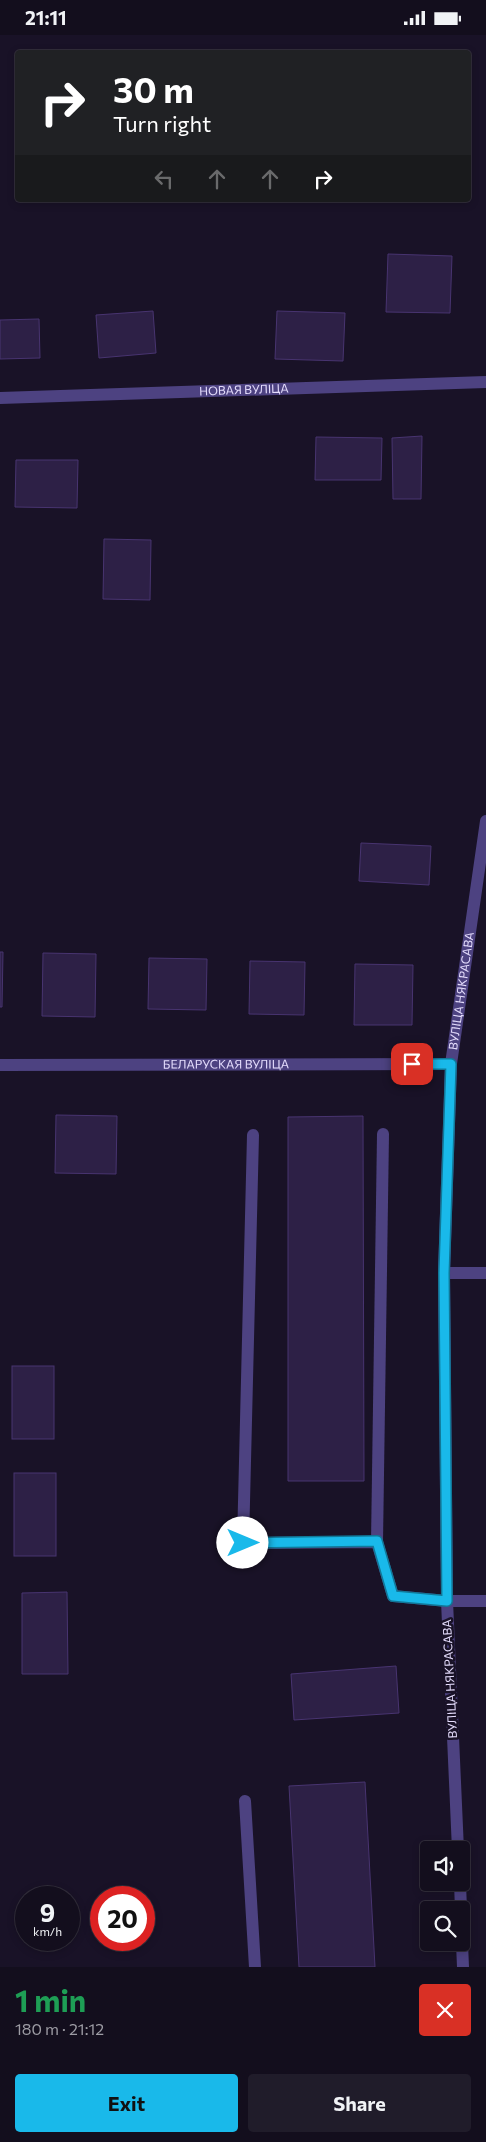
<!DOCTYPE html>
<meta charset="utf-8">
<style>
body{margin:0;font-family:Commissioner,sans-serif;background:#201c2a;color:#f1f3f6;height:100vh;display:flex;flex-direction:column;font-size:19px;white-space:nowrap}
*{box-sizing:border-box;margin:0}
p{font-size:16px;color:#9d9ca4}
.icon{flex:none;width:28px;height:28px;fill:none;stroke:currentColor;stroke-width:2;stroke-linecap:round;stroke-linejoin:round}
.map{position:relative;height:1932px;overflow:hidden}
.panel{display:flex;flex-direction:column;background:#130e1d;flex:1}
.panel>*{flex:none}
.top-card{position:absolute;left:15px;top:15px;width:456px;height:152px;border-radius:5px;box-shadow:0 2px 8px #0003,0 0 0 1px #322e3b;background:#202124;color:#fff;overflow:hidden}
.fabs{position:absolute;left:420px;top:1806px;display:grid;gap:10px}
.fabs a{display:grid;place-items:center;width:50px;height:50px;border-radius:5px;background:#130e1d;box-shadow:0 2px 8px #0003,0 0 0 1px #322e3b;font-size:25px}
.speed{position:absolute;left:15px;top:1851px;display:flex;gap:10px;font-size:25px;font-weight:700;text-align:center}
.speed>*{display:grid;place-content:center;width:65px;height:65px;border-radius:50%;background:#130e1d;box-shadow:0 2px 8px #0003,0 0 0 1px #322e3b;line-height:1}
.speed small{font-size:12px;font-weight:400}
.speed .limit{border:8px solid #d22;background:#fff;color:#111}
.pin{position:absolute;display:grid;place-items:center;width:42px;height:42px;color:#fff;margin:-21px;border-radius:10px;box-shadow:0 2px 8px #0006}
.me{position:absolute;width:55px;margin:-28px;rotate:90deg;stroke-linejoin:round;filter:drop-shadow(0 0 4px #0008)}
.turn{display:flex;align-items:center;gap:18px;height:105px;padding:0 15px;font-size:22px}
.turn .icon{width:65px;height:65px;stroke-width:2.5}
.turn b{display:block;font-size:35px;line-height:42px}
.lanes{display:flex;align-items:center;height:48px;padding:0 15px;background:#0003;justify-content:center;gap:25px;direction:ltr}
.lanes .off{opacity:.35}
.round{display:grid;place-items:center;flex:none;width:52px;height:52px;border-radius:5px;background:#201c2a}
.overview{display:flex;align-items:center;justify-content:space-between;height:85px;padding:0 15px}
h1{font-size:30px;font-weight:700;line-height:38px;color:#1e9e55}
.primary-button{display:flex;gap:10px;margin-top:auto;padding:10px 15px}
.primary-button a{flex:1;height:58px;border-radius:5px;background:#19b9ea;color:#111;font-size:20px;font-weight:700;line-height:58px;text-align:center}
.primary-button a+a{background:#201c2a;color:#f1f3f6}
.status{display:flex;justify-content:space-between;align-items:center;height:35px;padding:0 25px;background:#130e1d;direction:ltr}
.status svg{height:14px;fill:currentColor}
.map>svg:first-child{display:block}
.building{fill:#2d2046;stroke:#483470}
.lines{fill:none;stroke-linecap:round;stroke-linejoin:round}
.service{stroke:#4d4281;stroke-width:12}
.minor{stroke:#4d4281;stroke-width:12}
.tertiary{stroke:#4d4281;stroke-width:12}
.route-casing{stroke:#107898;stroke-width:12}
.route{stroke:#19b9ea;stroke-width:9}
.labels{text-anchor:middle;stroke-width:5;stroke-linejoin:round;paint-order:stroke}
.street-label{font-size:12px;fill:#e4dcfc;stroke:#191227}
</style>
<div class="status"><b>21:11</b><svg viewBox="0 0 49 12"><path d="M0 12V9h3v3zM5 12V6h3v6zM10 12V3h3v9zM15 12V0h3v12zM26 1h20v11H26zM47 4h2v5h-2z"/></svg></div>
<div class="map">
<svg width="486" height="1932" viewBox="0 0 486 1932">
<rect width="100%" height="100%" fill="#191227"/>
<g class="building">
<polygon points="388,219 452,221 450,278 386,277"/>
<polygon points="153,276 156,318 99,323 96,280"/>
<polygon points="277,276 345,278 343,326 275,324"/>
<polygon points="39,284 40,323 0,324 0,285"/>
<polygon points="422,401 421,464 393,464 392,403"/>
<polygon points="316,402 382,403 381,445 315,445"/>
<polygon points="16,425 78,425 77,473 15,472"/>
<polygon points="104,504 151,505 150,565 103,564"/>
<polygon points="361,808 431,811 429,850 359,846"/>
<polygon points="0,917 3,917 2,972 0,972"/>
<polygon points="43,918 96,919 95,982 42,981"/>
<polygon points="149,923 207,924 206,975 148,974"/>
<polygon points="250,926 305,927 304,980 249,979"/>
<polygon points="355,929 413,930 412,990 354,990"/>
<polygon points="56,1080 117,1081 116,1139 55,1138"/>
<polygon points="363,1081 364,1446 288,1446 288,1082"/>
<rect x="12" y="1331" width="42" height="73"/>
<rect x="14" y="1438" width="42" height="83"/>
<polygon points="67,1557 68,1639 22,1639 22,1558"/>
<polygon points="396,1631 399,1678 294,1685 291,1639"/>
<polygon points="365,1747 375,1932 299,1932 289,1751"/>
</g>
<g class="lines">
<g class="service">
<polyline points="253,1100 243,1508 377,1507 393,1561 447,1566"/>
<polyline points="444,1238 486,1238"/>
<polyline points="377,1507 383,1099"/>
<polyline points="245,1766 255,1932"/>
</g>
<g class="minor">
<path id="s1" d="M0 363 486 347"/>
<path id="s2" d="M0 1030 451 1029"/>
<path id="s3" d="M447 1566 444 1238 451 1029 486 786"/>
</g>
<g class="tertiary">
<polyline points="458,1815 447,1566 486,1566"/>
<polyline points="460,1848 461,1875"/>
<polyline points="461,1885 463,1932"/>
</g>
</g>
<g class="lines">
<defs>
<polyline id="route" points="243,1508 377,1506 393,1561 447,1566 444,1238 451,1029 412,1029"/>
</defs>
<use href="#route" class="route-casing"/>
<use href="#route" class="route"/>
</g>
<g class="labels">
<g class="street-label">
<text dy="4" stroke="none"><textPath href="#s1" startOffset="244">НОВАЯ ВУЛІЦА</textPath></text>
<text dy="4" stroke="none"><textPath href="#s3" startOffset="611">ВУЛІЦА НЯКРАСАВА</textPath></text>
<text dy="4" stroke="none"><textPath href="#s2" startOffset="226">БЕЛАРУСКАЯ ВУЛІЦА</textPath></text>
<text transform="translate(450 1644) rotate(-93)" y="4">ВУЛІЦА НЯКРАСАВА</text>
</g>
</g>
</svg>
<div class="fabs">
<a><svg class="icon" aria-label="sound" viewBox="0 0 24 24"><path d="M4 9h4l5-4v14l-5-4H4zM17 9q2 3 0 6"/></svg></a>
<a><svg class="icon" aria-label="search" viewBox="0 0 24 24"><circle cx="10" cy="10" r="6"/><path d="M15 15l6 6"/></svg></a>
</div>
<div class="speed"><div>9<small>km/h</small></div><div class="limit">20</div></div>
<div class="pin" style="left:412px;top:1029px;background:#d93025"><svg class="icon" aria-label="arrive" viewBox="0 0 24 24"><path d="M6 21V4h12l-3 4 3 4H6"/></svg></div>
<svg class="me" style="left:243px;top:1508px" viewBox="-20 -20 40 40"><circle r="19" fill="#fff"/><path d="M0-13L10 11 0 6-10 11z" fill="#19b9ea"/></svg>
<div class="top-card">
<div class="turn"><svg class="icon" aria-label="right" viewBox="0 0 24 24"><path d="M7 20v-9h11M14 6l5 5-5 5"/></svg><div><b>30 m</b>Turn right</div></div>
<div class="lanes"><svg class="icon off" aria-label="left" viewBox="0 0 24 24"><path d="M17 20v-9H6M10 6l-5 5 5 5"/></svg><svg class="icon off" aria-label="ahead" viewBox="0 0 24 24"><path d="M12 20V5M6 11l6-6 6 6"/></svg><svg class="icon off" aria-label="ahead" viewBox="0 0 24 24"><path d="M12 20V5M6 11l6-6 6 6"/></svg><svg class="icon" aria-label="right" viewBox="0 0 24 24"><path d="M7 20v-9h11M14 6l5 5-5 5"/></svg></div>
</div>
</div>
<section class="panel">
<div class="overview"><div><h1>1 min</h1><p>180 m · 21:12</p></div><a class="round" style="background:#d93025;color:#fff"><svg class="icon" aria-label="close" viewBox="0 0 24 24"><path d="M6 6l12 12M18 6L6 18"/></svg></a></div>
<div class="primary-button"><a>Exit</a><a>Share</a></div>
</section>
